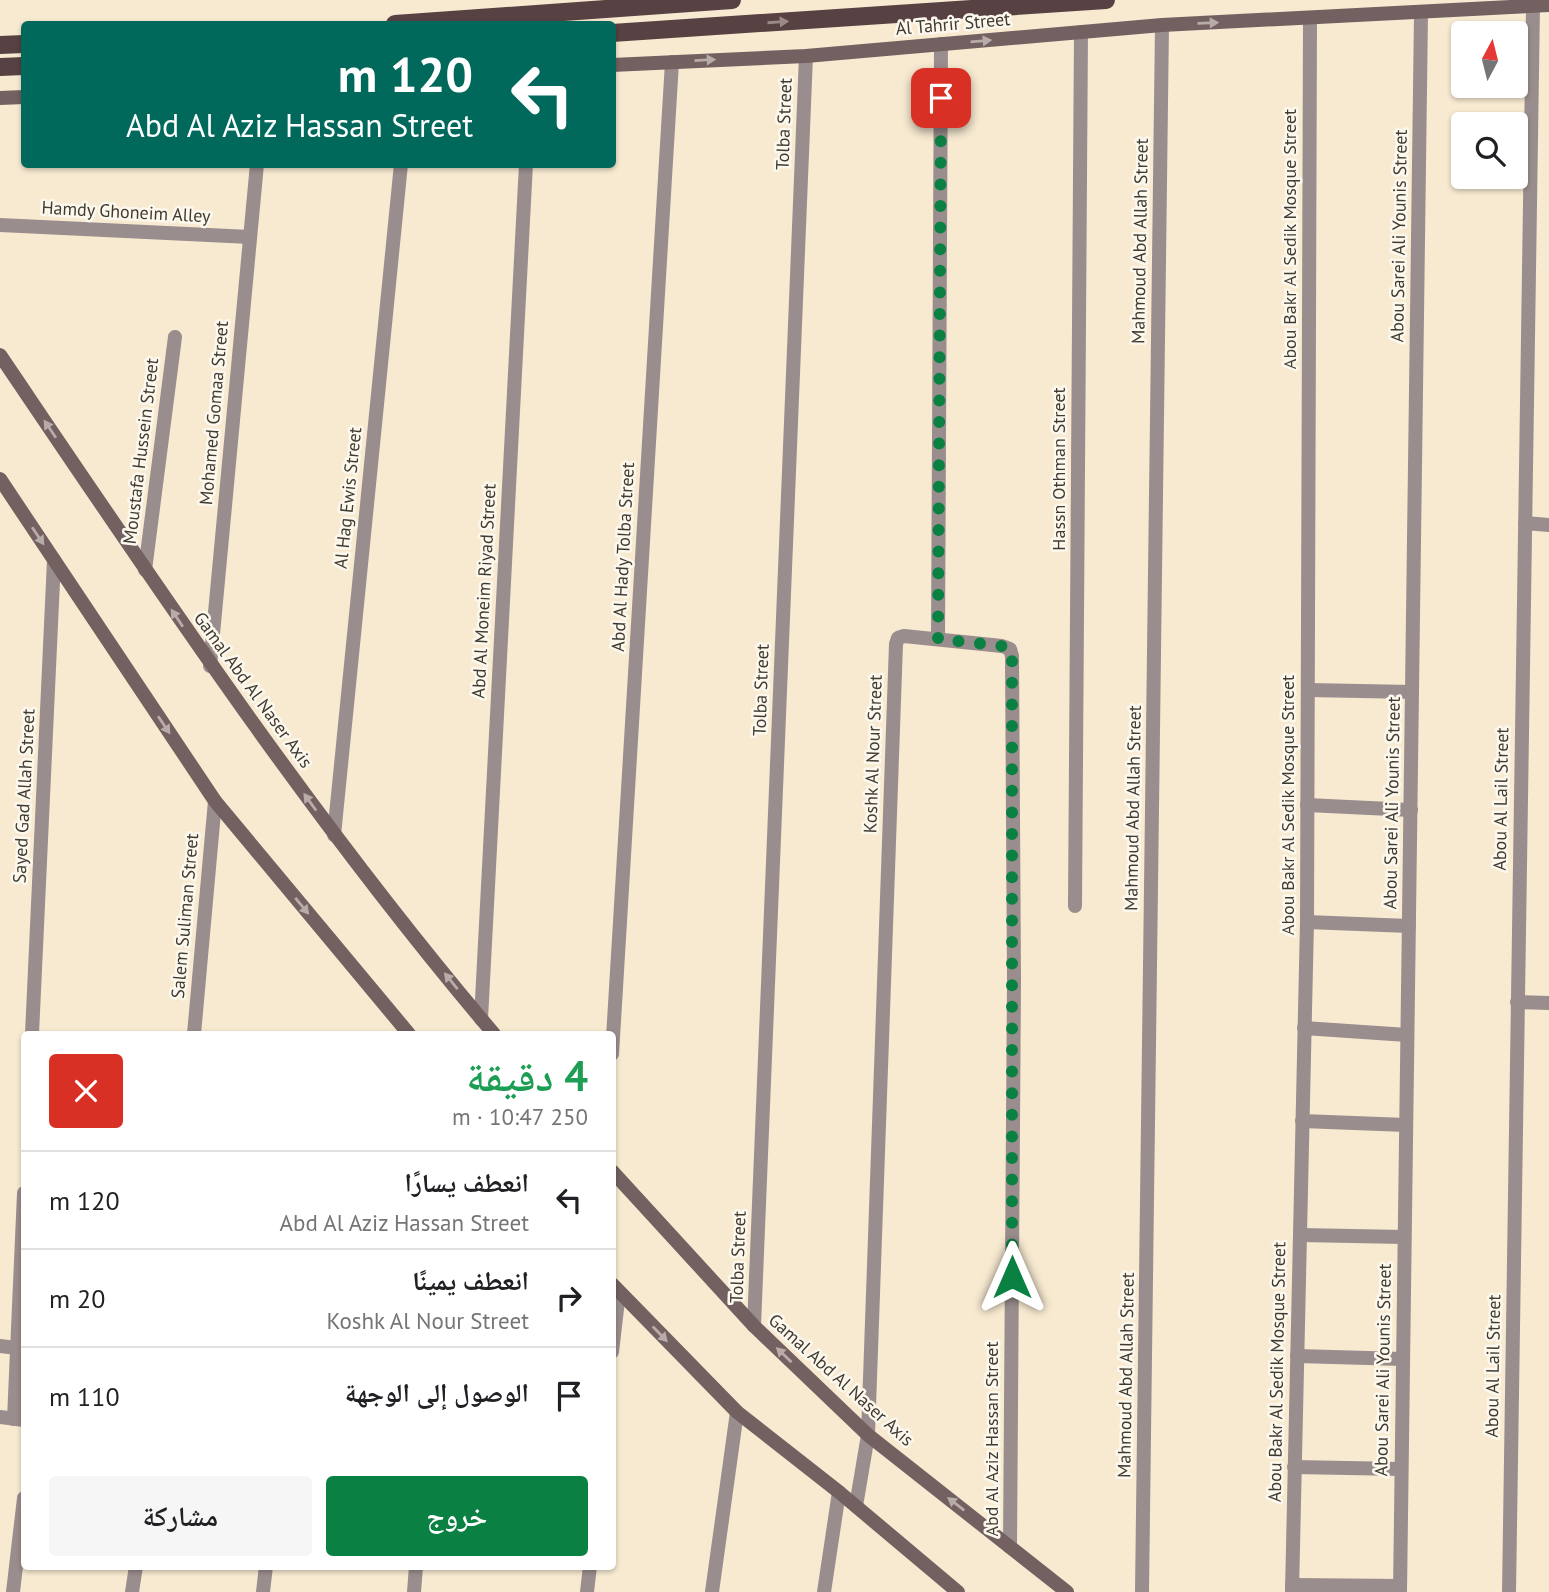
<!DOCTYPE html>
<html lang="ar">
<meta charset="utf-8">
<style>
body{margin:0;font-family:"PT Sans","Noto Naskh Arabic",sans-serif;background:#f6f6f6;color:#202124;direction:rtl;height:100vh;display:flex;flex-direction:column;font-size:26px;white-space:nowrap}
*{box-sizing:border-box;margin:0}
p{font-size:23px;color:#757577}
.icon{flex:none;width:38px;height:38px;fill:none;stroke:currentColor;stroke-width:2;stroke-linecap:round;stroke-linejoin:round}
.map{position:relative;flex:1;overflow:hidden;direction:ltr}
.drawer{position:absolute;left:21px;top:1031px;width:595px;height:539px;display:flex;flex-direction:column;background:#fff;border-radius:7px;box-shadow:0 2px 5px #0004;direction:rtl}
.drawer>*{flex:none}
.top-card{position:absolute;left:21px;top:21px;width:595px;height:147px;border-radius:7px;box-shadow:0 2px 5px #0004;direction:rtl;background:#00695c;color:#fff;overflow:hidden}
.needle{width:46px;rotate:7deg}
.buttons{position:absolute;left:1451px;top:21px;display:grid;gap:14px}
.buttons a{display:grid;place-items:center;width:77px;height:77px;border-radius:7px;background:#fff;box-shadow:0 2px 5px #0004;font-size:35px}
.pin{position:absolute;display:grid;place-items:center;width:60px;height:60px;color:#fff;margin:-30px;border-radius:14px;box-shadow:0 4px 10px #0006}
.me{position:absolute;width:77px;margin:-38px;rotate:0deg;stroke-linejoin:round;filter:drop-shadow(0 0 5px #0008)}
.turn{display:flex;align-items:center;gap:24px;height:147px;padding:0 28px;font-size:32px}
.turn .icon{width:91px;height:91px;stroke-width:2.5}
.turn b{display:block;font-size:49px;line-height:60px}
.round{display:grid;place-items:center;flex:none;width:74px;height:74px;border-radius:7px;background:#f6f6f6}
.headline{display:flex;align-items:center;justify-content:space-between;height:119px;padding:0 28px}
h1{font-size:42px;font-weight:600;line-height:52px;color:#1e9e55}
.action{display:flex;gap:14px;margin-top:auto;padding:14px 28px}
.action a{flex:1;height:80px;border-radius:7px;background:#0b8043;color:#fff;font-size:28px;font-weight:600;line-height:80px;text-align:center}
.action a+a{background:#f6f6f6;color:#202124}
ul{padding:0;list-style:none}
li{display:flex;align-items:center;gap:21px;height:98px;padding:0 28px;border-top:2px solid #e0e0e0}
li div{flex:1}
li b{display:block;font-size:26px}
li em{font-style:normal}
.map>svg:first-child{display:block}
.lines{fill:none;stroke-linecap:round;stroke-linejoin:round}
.street{stroke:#9a8d8d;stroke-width:14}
.secondary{stroke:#736061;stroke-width:14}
.primary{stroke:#584142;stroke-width:18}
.oneway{fill:#9a8a87}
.oneway2{fill:#b8aca8}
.route{stroke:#0b8043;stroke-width:12;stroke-dasharray:0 21.6}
.labels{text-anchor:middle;stroke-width:5;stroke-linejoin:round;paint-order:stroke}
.street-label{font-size:18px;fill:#403b31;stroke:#fdf8ee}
</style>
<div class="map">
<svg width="1549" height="1592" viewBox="0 0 1549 1592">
<rect width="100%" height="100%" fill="#f7ead1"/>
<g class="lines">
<g class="street">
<polyline points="0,225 250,237"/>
<polyline points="1525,523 1549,525"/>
<polyline points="145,570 175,337"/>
<polyline points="938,639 941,44"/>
<polyline points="210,666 257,164"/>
<polyline points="1308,690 1412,692"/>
<polyline points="1307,805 1411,810"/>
<polyline points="334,835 401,164"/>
<polyline points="1075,906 1081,32"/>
<polyline points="1307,922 1409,926"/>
<polyline points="1517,1002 1549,1003"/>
<polyline points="481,1019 526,164"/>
<polyline points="1304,1028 1407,1035"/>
<polyline points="32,1034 54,560"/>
<polyline points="194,1034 215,801"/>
<polyline points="612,1054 672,62"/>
<polyline points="1302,1121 1406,1125"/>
<polyline points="1300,1235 1404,1237"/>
<polyline points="754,1326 806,56"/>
<polyline points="0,1346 24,1349"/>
<polyline points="612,1352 619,1292"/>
<polyline points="1297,1356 1403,1359"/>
<polyline points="0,1417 24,1420"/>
<polyline points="14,1419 24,1193"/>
<polyline points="1294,1467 1401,1469"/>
<polyline points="856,1506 868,1435 896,644 898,638 904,636 1002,646 1010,649 1012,656 1014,980 1010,1547"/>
<polyline points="1292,1585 1400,1586"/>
<polyline points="13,1592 24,1498"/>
<polyline points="132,1592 136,1566"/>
<polyline points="263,1592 266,1566"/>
<polyline points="414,1592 416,1566"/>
<polyline points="587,1592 590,1566"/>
<polyline points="712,1592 737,1412"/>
<polyline points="824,1592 839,1492"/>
<polyline points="1142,1592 1162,25"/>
<polyline points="1292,1592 1307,922 1310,19"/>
<polyline points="1400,1592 1421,14"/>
<polyline points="1509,1592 1533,6"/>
</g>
<g class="secondary">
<polyline points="612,65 806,56 1162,25 1549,5"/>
<polyline points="0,98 24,97"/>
<path d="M0 355C157 587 312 820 494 1034"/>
<polyline points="0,479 215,801 409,1034"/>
<polyline points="612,1171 754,1326 868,1435 1067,1592"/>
<polyline points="612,1284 737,1412 839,1492 958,1592"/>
</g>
<g class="primary">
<polyline points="395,24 732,0"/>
<polyline points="612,33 1106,0"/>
<polyline points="0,45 24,44"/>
<polyline points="0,67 24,66"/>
</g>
</g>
<defs><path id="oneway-solid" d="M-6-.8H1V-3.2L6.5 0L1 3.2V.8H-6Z" transform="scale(1.75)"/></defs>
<use class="oneway" href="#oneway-solid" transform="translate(778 22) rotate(-4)"/>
<g class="oneway2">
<use href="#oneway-solid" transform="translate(1208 23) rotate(-2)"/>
<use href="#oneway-solid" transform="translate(981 41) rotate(-5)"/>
<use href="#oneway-solid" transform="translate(705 60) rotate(-3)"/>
<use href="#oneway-solid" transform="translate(50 429) rotate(-124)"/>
<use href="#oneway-solid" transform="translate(38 536) rotate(56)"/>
<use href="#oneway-solid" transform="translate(177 618) rotate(-124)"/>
<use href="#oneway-solid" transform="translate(164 725) rotate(56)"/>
<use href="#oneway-solid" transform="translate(310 802) rotate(-126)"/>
<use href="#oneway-solid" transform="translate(302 906) rotate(50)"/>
<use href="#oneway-solid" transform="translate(451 981) rotate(-129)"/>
<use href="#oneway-solid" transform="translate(660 1334) rotate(46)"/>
<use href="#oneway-solid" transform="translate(784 1355) rotate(-136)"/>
<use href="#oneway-solid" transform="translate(956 1504) rotate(-142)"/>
</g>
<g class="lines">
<polyline class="route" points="941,98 938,639 1002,646 1010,649 1012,656 1012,1277"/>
</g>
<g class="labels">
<g class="street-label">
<text transform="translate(953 24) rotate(-5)" y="6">Al Tahrir Street</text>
<text transform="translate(784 124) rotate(-88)" y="6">Tolba Street</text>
<text transform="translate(126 212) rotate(3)" y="6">Hamdy Ghoneim Alley</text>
<text transform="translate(1399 236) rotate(-89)" y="6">Abou Sarei Ali Younis Street</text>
<text transform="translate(1290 239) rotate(-90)" y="6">Abou Bakr Al Sedik Mosque Street</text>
<text transform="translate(1140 241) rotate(-89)" y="6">Mahmoud Abd Allah Street</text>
<text transform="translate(214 413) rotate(-85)" y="6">Mohamed Gomaa Street</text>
<text transform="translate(141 451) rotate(-83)" y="6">Moustafa Hussein Street</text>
<text transform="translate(1059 469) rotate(-90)" y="6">Hassn Othman Street</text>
<text transform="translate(348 498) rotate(-84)" y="6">Al Hag Ewis Street</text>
<text transform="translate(623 557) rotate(-87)" y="6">Abd Al Hady Tolba Street</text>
<text transform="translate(484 591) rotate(-87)" y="6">Abd Al Moneim Riyad Street</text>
<text transform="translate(253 690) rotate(54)" y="6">Gamal Abd Al Naser Axis</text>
<text transform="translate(761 690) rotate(-88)" y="6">Tolba Street</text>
<text transform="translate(873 754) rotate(-88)" y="6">Koshk Al Nour Street</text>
<text transform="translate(24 796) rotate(-87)" y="6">Sayed Gad Allah Street</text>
<text transform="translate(1501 799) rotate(-89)" y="6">Abou Al Lail Street</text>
<text transform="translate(1392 803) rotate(-89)" y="6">Abou Sarei Ali Younis Street</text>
<text transform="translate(1288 805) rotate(-90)" y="6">Abou Bakr Al Sedik Mosque Street</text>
<text transform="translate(1133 808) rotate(-89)" y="6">Mahmoud Abd Allah Street</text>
<text transform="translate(185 916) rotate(-85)" y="6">Salem Suliman Street</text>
<text transform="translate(738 1257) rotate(-88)" y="6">Tolba Street</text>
<text transform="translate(1493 1366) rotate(-89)" y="6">Abou Al Lail Street</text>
<text transform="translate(1383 1370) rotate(-89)" y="6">Abou Sarei Ali Younis Street</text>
<text transform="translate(1277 1372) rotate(-89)" y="6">Abou Bakr Al Sedik Mosque Street</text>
<text transform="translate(1126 1375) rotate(-89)" y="6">Mahmoud Abd Allah Street</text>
<text transform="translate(841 1380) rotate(42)" y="6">Gamal Abd Al Naser Axis</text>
<text transform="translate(992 1439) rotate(-90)" y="6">Abd Al Aziz Hassan Street</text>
</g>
</g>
</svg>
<div class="buttons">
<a><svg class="needle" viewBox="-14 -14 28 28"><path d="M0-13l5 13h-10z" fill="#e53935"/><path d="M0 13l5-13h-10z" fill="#757577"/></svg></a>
<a><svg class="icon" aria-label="search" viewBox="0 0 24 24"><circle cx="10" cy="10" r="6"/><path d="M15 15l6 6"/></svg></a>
</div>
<div class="pin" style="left:941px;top:98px;background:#d93025"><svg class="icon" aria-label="arrive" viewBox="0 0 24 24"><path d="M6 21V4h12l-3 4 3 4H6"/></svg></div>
<svg class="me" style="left:1012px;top:1277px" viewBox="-20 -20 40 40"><path d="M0-17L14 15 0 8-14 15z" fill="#0b8043" stroke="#fff" stroke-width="4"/></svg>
<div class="top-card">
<div class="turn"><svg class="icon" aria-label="left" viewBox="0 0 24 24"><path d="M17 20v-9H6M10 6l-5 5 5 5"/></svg><div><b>120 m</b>Abd Al Aziz Hassan Street</div></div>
</div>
<section class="drawer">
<div class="headline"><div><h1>4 دقيقة</h1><p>250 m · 10:47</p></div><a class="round" style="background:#d93025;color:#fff"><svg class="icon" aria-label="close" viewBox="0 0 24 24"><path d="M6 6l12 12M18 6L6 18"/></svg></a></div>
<ul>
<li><svg class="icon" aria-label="left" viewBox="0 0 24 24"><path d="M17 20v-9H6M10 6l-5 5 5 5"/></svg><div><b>انعطف يسارًا</b><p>Abd Al Aziz Hassan Street</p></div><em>120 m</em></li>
<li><svg class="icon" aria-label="right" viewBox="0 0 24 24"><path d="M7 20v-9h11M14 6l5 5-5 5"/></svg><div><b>انعطف يمينًا</b><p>Koshk Al Nour Street</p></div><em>20 m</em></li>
<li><svg class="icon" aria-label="arrive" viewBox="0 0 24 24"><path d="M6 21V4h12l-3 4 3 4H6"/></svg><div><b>الوصول إلى الوجهة</b></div><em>110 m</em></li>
</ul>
<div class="action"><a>خروج</a><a>مشاركة</a></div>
</section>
</div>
